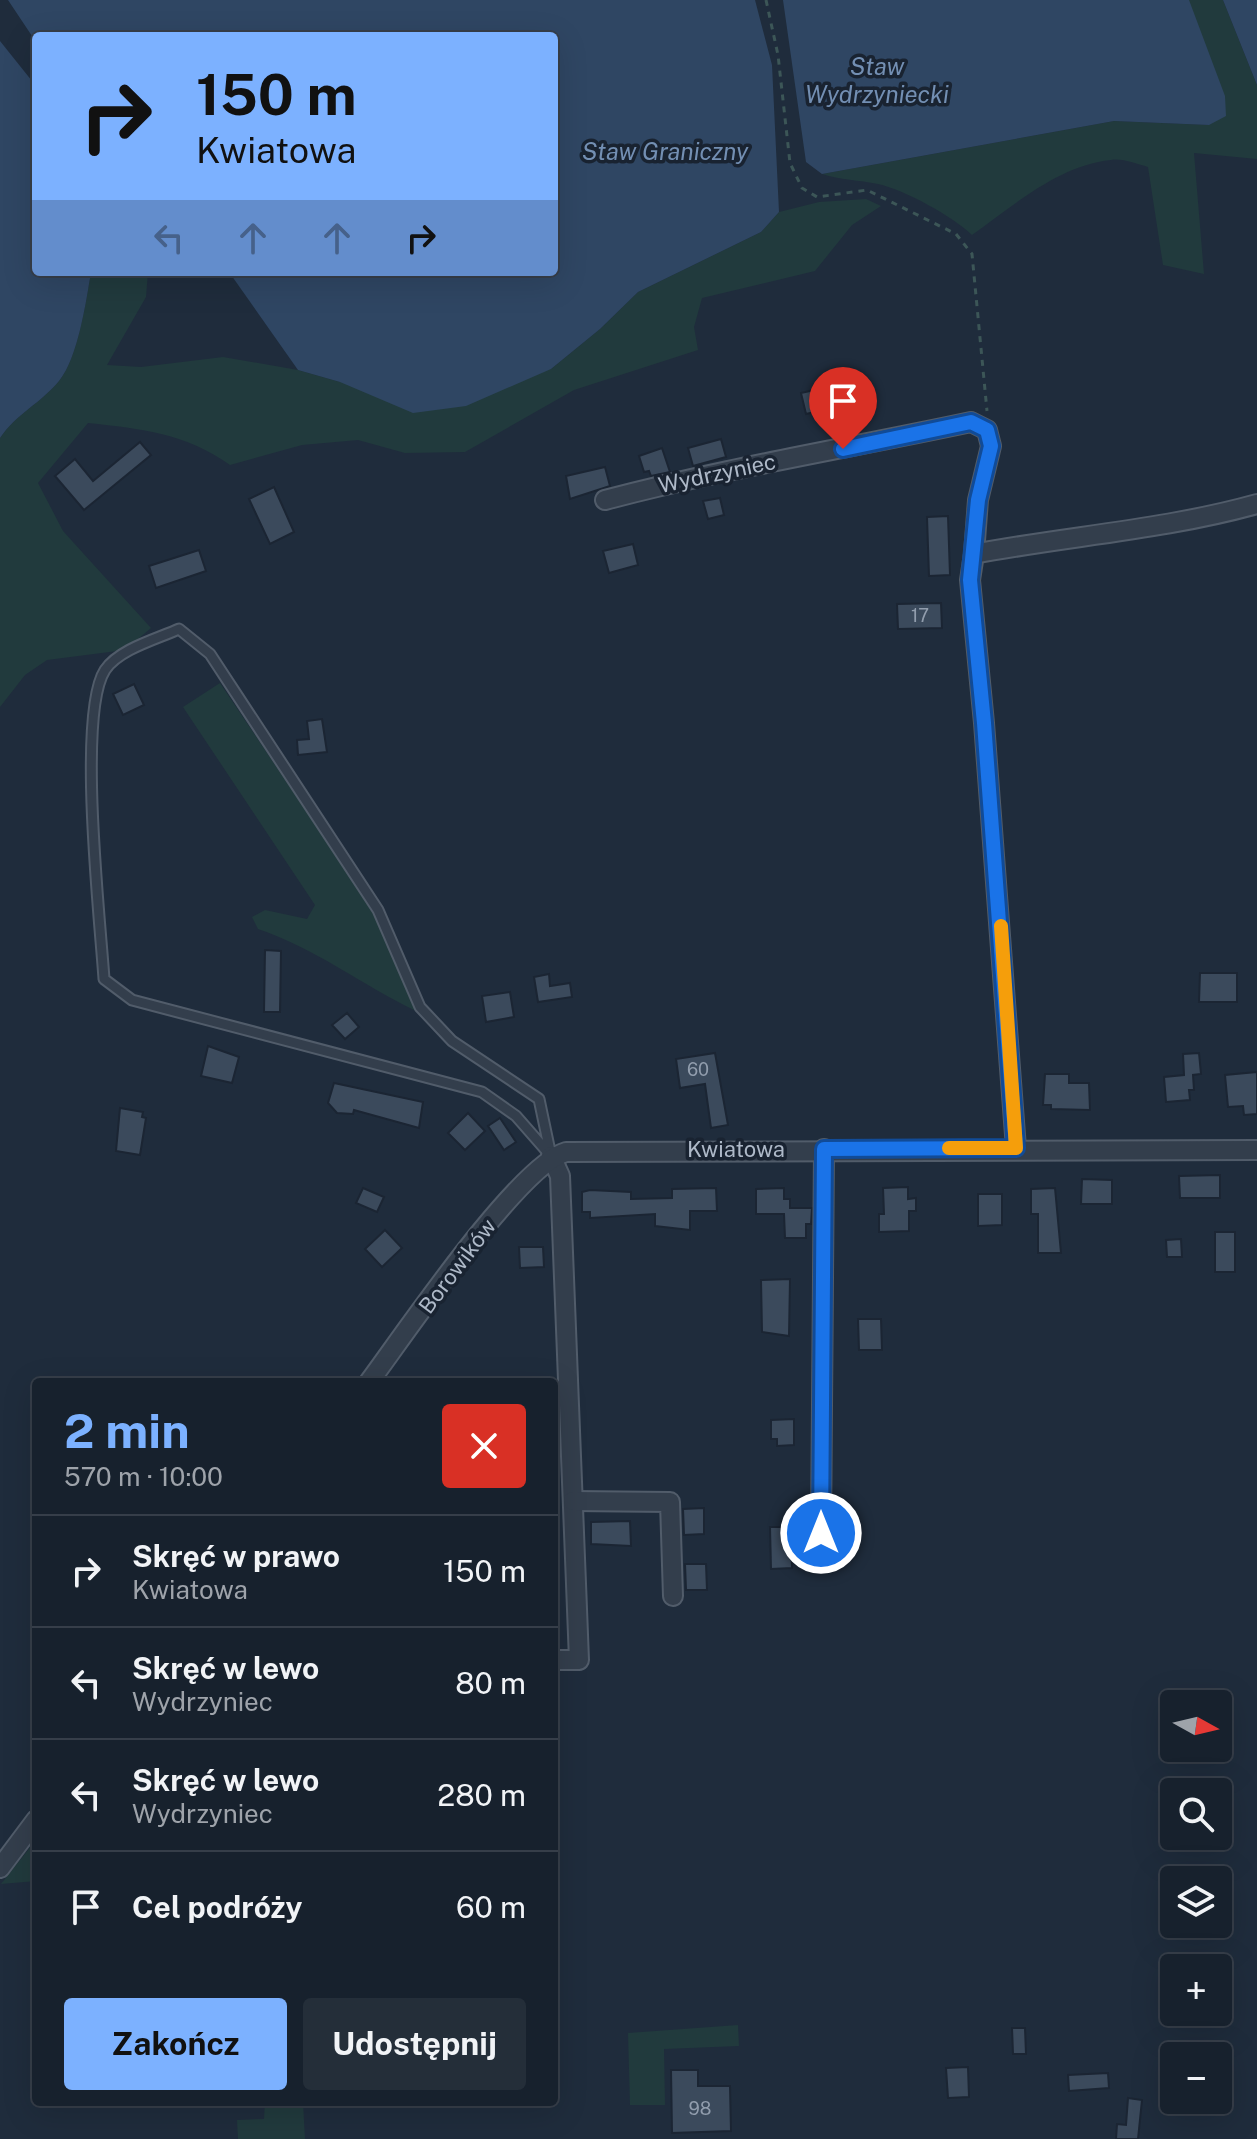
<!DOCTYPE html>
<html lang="pl">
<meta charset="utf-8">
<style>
body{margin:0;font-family:"Public Sans",sans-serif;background:#242e39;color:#f1f3f6;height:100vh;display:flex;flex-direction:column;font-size:30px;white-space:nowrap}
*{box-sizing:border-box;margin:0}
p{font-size:26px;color:#9ea3aa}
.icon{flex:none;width:44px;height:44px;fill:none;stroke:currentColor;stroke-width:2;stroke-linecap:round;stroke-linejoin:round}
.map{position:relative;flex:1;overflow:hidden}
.panel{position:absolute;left:32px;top:1378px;width:526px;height:728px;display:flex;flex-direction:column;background:#17212d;border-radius:8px;box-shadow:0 8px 32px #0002,0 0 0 2px #363e49}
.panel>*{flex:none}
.top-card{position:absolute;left:32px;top:32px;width:526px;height:244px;border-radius:8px;box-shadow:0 8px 32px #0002,0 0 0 2px #363e49;background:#7cb1ff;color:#111;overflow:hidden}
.needle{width:52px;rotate:98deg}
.tools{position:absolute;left:1160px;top:1690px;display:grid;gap:16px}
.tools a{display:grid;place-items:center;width:72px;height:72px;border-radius:8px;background:#17212d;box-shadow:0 8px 32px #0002,0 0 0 2px #363e49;font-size:40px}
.pin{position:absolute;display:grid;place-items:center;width:68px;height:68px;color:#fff;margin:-82px -34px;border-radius:50% 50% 50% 0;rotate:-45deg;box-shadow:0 0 8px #0007}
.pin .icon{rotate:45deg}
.me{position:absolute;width:88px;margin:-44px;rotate:0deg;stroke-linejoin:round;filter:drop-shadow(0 0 6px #0008)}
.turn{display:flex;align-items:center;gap:28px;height:168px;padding:0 32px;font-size:36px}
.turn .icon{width:104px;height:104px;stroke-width:2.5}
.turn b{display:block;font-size:56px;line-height:68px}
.lanes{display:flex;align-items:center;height:76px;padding:0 32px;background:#0003;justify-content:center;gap:40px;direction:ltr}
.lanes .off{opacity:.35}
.round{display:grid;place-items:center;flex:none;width:84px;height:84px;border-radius:8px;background:#242e39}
.summary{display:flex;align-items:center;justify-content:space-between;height:136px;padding:0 32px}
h1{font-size:48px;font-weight:700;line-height:60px;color:#7cb1ff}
.primary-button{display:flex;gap:16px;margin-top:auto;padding:16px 32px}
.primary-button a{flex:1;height:92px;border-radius:8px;background:#7cb1ff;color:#111;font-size:32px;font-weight:700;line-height:92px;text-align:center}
.primary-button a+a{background:#242e39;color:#f1f3f6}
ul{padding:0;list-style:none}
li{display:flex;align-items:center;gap:24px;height:112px;padding:0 32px;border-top:2px solid #363e49}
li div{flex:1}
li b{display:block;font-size:30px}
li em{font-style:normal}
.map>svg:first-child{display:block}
.green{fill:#213a3d}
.water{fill:#2f4663}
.building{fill:#3b4a5c;stroke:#1b2533;stroke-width:2}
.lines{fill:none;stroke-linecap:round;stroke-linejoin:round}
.service-casing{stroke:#515c6a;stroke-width:13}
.minor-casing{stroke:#515c6a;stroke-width:22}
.path{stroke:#3c5657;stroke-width:3;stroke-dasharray:6 6;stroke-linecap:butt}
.service{stroke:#333e4c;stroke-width:9}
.minor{stroke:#333e4c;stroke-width:18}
.route-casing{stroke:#114b97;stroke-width:20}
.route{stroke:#1a73e8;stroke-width:14}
.slow{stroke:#f59e0b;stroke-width:14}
.labels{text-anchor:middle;stroke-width:7;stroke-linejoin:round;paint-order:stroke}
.number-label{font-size:18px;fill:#919dad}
.street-label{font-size:22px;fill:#aeb9c8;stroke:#192331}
.water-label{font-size:24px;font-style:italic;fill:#738fb3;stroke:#192331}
</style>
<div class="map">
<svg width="1257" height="2139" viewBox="0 0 1257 2139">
<rect width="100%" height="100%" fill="#1f2c3c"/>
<g class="green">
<path d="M1188 0H1223L1257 85V159L1194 153 1204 274 1163 265 1148 167C1137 164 1122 158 1111 160 1059 165 1013 206 972 235 952 216 905 190 878 184 859 180 840 180 822 174L1114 121 1209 125Z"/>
<path d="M866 199 881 206 852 225 815 271 702 298 694 327 698 350 574 390 465 452 405 453 358 440 302 445 230 465C185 433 142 429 88 423L38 483 63 531 151 628 125 650 47 660 25 675 0 707V438C16 414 41 403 59 381 78 358 86 301 91 272H148L146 297 107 365 141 367 223 357 298 370 340 382 551 369 600 329 638 292 761 232 779 212 819 202Z"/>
<path d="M220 683 374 912 416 1011C362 985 315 948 258 929L252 917 265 910 307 919 315 905 183 707Z"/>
<polygon points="36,1840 36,1881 1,1884"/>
<polygon points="738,2025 739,2046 664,2049 665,2105 630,2105 628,2033"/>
<polygon points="265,2102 303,2102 305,2139 238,2139 237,2120 264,2119"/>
</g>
<g class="water">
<polygon points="8,0 755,0 772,65 779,212 761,232 638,292 600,329 551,369 466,406 413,413 340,382 298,370 229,272 554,272 554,36 36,36 36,42"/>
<polygon points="783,0 1189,0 1225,96 1226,116 1209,125 1114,121 822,174 806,162"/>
<polygon points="1223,0 1257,0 1257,85"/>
<path d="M0 41 36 86V272H91C86 302 78 358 59 381 41 403 16 414 0 438Z"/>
</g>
<g class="building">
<polygon points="823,388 828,409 806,414 801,393"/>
<polygon points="721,439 726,457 693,466 688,448"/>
<polygon points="140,442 151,455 84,510 55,476 75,459 93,481"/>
<polygon points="662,448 670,472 651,476 649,471 644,472 639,456"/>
<polygon points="605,467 610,486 570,499 566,476"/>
<polygon points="274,487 294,532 270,544 249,499"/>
<polygon points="720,498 724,515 708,519 703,501"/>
<polygon points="948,516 950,575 929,576 927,517"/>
<polygon points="633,544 638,565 609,573 603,551"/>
<polygon points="199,550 206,571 156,588 149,566"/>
<polygon points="941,603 942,628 898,629 897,604"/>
<polygon points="134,684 144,705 123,715 113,694"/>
<polygon points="322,719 327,752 298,755 297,740 309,739 307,721"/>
<polygon points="265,950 281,951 280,1012 264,1012"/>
<polygon points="1200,973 1237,973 1237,1002 1199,1002"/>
<polygon points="549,974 550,986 570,983 572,997 538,1002 534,977"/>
<polygon points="510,992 514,1017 486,1022 482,996"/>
<polygon points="347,1013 359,1027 345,1039 332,1025"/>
<polygon points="208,1046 239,1057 232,1083 201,1076"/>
<polygon points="715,1053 728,1125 711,1128 705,1084 680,1088 676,1059"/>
<polygon points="1199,1053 1201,1074 1193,1075 1194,1090 1189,1090 1190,1100 1166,1102 1164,1077 1184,1075 1183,1054"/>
<polygon points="1257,1072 1257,1114 1244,1115 1243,1106 1228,1107 1225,1075"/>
<polygon points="1045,1074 1069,1074 1069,1083 1089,1083 1090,1110 1051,1109 1051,1105 1043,1105"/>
<polygon points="334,1083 423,1102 419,1128 354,1110 353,1114 337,1113 328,1103"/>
<polygon points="120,1108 143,1112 142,1117 146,1118 140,1155 116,1151"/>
<polygon points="468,1113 485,1131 465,1150 448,1133"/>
<polygon points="500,1118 516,1142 504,1150 488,1126"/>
<polygon points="1220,1175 1220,1198 1180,1198 1179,1176"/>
<polygon points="1082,1179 1112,1180 1112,1204 1081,1204"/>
<polygon points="908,1187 908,1199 916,1198 916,1211 909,1211 909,1231 879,1232 879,1214 884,1214 883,1188"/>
<polygon points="363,1188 384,1197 377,1212 356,1203"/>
<polygon points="716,1188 717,1211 690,1211 690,1230 655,1226 655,1214 590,1218 590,1212 582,1212 582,1192 590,1190 631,1192 631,1199 672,1198 672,1189"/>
<polygon points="784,1188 784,1199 790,1199 790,1208 812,1208 811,1224 806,1224 806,1238 785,1238 784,1214 756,1214 756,1189"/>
<polygon points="1055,1188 1061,1253 1038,1253 1038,1214 1031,1214 1031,1189"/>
<polygon points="978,1194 1002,1194 1002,1225 978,1226"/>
<polygon points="385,1230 402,1248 382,1267 365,1249"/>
<rect x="1215" y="1232" width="20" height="40"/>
<polygon points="1181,1239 1182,1257 1167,1257 1166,1240"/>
<polygon points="519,1247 543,1247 544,1267 520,1268"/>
<polygon points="790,1279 789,1336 762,1332 761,1280"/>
<polygon points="858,1319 881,1319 882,1350 859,1350"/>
<polygon points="794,1419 794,1445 777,1446 777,1439 771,1439 771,1420"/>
<polygon points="704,1508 704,1534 684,1535 683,1509"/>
<polygon points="630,1521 631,1546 591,1544 591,1522"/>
<polygon points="770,1527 786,1527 786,1535 791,1535 792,1568 771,1569"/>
<polygon points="685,1564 706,1564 707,1590 686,1590"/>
<polygon points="1012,2028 1025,2028 1026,2054 1013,2054"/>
<polygon points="968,2067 969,2097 948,2098 946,2068"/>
<polygon points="671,2070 698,2070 698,2086 730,2086 731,2131 672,2133"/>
<polygon points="1108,2073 1109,2088 1069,2091 1068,2075"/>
<polygon points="1128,2098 1142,2100 1138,2139 1116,2139 1117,2124 1126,2125"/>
</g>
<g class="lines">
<defs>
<path id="service" d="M179 629 210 654 378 910 420 1007 452 1041 539 1099 551 1156 516 1116 482 1092 132 1000 104 979C100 918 77 713 105 670 119 649 157 639 179 629Z"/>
<g id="minor">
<path d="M605 500C726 468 849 448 971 422L987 430 991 446 978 500 974 554"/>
<path d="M1016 1148 984 723 970 580 974 554C1068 536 1164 530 1257 504"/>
<polyline points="551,1156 560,1176 579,1660 554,1660"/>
<path d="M369 1382C404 1335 519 1165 566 1152L1257 1150"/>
<polyline points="573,1501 670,1502 673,1596"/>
<polyline points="821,1533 824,1149"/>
<polyline points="0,1868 36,1820"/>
</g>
</defs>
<use href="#service" class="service-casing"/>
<use href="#minor" class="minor-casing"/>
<polyline class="path" points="766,0 778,55 790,163 802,188 817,197 867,190 956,234 972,254 987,411"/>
<use href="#service" class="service"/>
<use href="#minor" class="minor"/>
</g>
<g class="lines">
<defs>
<polyline id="route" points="821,1533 824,1149 1016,1148 984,723 970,580 978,500 991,446 987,430 971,422 843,449"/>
</defs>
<use href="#route" class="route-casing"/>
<use href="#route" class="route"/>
<polyline class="slow" points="949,1148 1016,1148 1001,926"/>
</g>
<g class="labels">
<g class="number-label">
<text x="920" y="622">17</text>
<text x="698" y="1076">60</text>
<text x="700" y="2115">98</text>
</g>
<g class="street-label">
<text transform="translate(717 473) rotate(-12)" y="8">Wydrzyniec</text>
<text x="736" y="1157">Kwiatowa</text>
<text transform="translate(457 1266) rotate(-53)" y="8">Borowików</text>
</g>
<g class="water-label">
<text x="877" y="75">Staw<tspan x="877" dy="28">Wydrzyniecki</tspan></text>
<text x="665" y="160">Staw Graniczny</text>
</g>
</g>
</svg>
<div class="tools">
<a><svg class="needle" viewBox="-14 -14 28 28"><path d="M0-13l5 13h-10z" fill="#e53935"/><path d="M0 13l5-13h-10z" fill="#9ea3aa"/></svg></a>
<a><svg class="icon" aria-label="search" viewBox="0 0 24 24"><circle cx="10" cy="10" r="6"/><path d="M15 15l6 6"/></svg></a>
<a><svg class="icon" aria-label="layers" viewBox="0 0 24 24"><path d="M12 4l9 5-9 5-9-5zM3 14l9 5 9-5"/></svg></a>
<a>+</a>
<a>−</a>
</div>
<div class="pin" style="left:843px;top:449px;background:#d93025"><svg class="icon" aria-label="arrive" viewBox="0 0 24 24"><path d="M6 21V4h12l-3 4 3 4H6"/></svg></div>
<svg class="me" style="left:821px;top:1533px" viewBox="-20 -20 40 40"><circle r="17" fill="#1a73e8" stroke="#fff" stroke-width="3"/><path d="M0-11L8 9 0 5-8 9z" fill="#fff"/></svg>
<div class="top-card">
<div class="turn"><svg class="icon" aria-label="right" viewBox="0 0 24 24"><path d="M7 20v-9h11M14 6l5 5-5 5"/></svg><div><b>150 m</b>Kwiatowa</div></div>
<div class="lanes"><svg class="icon off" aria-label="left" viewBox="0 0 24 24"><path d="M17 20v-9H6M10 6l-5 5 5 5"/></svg><svg class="icon off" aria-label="ahead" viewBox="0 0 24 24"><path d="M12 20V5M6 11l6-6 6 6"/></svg><svg class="icon off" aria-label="ahead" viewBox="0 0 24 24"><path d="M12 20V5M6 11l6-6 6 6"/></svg><svg class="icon" aria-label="right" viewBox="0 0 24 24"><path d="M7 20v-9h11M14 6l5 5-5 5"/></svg></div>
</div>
<section class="panel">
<div class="summary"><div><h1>2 min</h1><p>570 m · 10:00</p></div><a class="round" style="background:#d93025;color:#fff"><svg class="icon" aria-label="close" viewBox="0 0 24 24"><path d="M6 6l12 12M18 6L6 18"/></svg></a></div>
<ul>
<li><svg class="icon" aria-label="right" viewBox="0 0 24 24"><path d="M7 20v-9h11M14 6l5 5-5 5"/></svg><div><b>Skręć w prawo</b><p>Kwiatowa</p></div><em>150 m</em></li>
<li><svg class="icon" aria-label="left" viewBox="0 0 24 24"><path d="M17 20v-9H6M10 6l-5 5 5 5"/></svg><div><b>Skręć w lewo</b><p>Wydrzyniec</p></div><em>80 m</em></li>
<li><svg class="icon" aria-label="left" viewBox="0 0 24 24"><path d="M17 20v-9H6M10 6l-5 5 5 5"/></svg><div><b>Skręć w lewo</b><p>Wydrzyniec</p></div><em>280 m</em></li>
<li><svg class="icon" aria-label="arrive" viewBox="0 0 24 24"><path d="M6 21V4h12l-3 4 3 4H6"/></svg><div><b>Cel podróży</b></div><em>60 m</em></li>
</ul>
<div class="primary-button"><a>Zakończ</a><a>Udostępnij</a></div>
</section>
</div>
